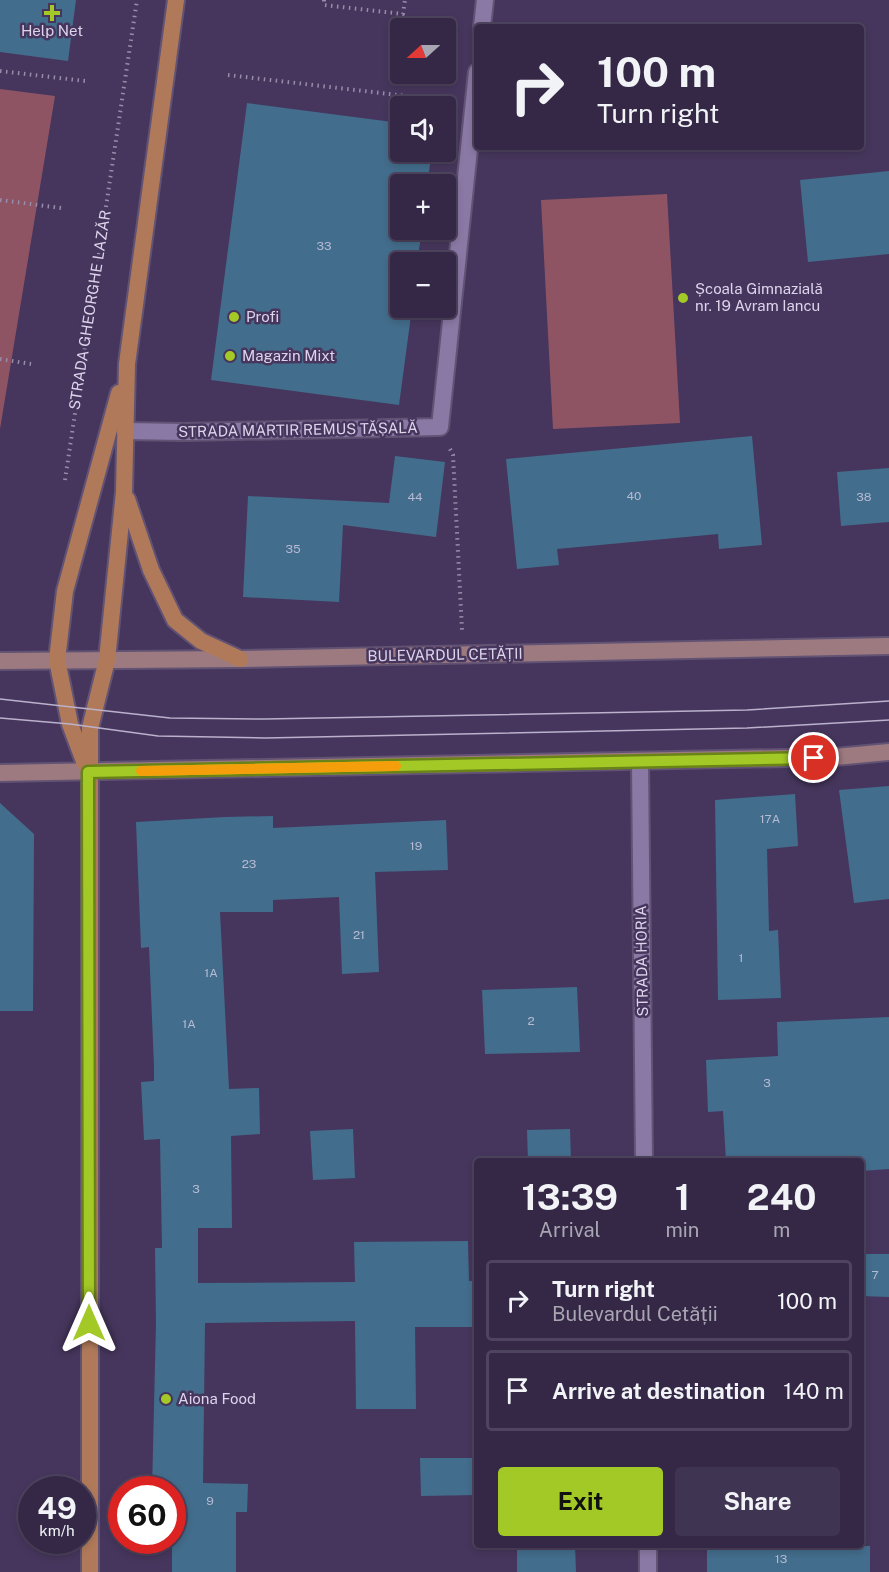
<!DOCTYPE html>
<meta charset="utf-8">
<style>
body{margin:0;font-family:"Public Sans",sans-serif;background:#3f3451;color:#f1f3f6;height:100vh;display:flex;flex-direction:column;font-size:22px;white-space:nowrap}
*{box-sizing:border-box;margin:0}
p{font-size:20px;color:#a9a6b3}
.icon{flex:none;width:33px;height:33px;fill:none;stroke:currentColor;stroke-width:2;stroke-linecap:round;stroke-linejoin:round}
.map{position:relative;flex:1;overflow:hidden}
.side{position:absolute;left:474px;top:1158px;width:390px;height:390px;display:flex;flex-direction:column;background:#342846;border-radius:6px;box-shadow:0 3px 9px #0003,0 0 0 2px #4e445f}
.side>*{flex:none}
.hud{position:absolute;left:474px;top:24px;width:390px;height:126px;border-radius:6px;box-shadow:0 3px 9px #0003,0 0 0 2px #4e445f;background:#342846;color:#f1f3f6;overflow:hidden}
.needle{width:39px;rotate:249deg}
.tools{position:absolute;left:390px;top:18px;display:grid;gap:12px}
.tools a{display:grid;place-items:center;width:66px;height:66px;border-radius:6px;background:#342846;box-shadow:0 3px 9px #0003,0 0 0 2px #4e445f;font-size:30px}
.speed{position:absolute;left:18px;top:1476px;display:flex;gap:12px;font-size:30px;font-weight:700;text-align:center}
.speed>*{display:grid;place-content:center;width:78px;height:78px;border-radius:50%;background:#342846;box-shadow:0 3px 9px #0003,0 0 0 2px #4e445f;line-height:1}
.speed small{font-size:15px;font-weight:400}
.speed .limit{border:9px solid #d22;background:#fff;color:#111}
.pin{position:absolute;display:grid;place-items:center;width:51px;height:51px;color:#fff;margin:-26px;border:3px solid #fff;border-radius:50%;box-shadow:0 2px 6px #0007}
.me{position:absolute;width:66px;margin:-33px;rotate:0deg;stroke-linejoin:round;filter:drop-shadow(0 0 4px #0008)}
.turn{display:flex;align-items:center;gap:21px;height:126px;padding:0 24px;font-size:27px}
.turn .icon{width:78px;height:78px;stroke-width:2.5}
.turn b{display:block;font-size:42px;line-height:51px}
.eta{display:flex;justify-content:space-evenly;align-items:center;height:102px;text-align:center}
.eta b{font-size:36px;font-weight:700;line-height:42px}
.primary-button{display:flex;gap:12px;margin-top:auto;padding:12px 24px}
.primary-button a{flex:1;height:69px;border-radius:6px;background:#a3c926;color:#111;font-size:24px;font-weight:700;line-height:69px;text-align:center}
.primary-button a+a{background:#3f3451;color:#f1f3f6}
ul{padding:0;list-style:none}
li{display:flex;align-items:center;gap:18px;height:81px;margin:0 12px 9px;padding:0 12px;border:3px solid #4e445f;border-radius:6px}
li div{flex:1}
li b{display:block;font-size:22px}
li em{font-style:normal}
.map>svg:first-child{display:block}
.green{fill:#8f5464}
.building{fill:#436d8c}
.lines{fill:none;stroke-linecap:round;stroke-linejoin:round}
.service-casing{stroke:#625374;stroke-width:20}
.minor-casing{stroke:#625374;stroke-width:20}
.secondary-casing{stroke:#625374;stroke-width:20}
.primary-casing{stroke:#625374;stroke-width:20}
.path{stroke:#988cab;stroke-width:4;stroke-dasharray:1.5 4.5;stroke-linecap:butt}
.service{stroke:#8a79a4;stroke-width:16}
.minor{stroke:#8a79a4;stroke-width:16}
.secondary{stroke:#9d7a7f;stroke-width:16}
.primary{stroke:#b07a5a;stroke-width:16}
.tram{stroke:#bbb1cc;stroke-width:1.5}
.route-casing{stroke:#6a8319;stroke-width:15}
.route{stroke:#a3c926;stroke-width:10}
.slow{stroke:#f59e0b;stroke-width:10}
.poi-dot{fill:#a3c926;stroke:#46365d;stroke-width:2}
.labels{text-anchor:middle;stroke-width:5;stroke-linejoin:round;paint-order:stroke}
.number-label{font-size:12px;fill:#b6bad4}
.poi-label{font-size:15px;fill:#ddd4ec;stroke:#46365d;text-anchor:start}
.street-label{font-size:15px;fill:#ddd4ec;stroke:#46365d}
</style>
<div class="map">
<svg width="889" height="1572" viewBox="0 0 889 1572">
<rect width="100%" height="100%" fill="#46365d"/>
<g class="green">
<polygon points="0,89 55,96 0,429"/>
<polygon points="667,194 680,423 553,429 541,200"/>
</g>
<g class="building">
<polygon points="0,0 76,0 68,61 0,52"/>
<polygon points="247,103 400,123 400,152 432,152 427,184 400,184 400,230 422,230 417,262 400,262 400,308 412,308 399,405 211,380"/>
<polygon points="889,171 889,254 808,262 800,180"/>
<polygon points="752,436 762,545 719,549 718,534 557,549 559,565 517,569 506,459"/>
<polygon points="395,456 445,462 436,537 343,525 339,602 243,597 248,496 389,503"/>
<polygon points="889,468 889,522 841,526 837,472"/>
<polygon points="889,786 889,899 854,903 839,790"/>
<polygon points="795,794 798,846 767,849 769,931 778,930 781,998 718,1000 715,800"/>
<polygon points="0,803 34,834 33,1011 0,1011"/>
<polygon points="273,816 273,828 446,820 448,870 375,872 379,972 342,974 339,897 273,900 273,912 220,912 229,1089 259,1088 260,1134 231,1136 232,1228 198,1228 198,1283 355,1282 354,1242 468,1241 469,1281 477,1281 477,1327 415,1327 416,1409 356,1409 355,1321 205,1323 203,1483 248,1484 247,1512 236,1512 236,1572 172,1572 172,1490 152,1490 156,1323 155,1248 162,1248 160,1139 144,1140 141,1082 154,1081 154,1066 149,947 141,948 136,822 225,817"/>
<polygon points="577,987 580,1052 485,1054 482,990"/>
<polygon points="889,1017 889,1169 861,1171 861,1161 726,1161 723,1111 708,1112 706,1060 778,1056 777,1022"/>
<polygon points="353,1129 355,1178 313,1180 310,1131"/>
<polygon points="570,1129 571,1161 528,1161 527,1130"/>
<polygon points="861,1254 889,1254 889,1297 861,1296"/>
<polygon points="420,1458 477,1458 477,1495 421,1496"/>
<polygon points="517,1545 575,1545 576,1572 517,1572"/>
<polygon points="707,1545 870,1546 870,1572 707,1572"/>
</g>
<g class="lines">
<defs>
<g id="service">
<polyline points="482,27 485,0"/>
<polyline points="125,431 184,432 440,427 477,72"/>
</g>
<g id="minor">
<polyline points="640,762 644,1161"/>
<polyline points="648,1545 648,1572"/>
</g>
<g id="secondary">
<polyline points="0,661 240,659 889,646"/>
<polyline points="0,773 835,757 889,752"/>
</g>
<g id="primary">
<polyline points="127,499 151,570 175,620 201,641 240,659"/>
<polyline points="85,764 70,724 57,660 65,591 119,393"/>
<polyline points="90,1572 90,728 107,660 124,492 127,364 176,0"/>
</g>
</defs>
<use href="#service" class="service-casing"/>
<use href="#minor" class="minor-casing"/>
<use href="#secondary" class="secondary-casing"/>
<use href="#primary" class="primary-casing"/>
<g class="path">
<polyline points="324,0 324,5 403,14 405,0"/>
<polyline points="0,71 85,81"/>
<polyline points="228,75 449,101"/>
<polyline points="0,200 61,208"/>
<polyline points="0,359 31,364"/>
<polyline points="450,449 453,455 462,630"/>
<polyline points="65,480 137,0"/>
</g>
<use href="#service" class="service"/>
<use href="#minor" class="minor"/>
<use href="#secondary" class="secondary"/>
<use href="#primary" class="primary"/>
<g class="tram">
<polyline points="0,699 170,718 265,719 747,710 889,701"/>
<polyline points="0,718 70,724 158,736 265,738 747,728 889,720"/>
</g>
</g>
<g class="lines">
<defs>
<polyline id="route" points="89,1323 88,772 814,758"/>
</defs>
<use href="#route" class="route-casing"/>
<use href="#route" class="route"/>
<polyline class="slow" points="141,771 396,766"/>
</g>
<g class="poi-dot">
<path d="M49 4h6v6h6v6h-6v6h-6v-6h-6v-6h6z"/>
<circle cx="683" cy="298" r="6"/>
<circle cx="234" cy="317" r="6"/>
<circle cx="230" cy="356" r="6"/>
<circle cx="166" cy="1399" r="6"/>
</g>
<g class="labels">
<g class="number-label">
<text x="324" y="250">33</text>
<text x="634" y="500">40</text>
<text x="415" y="501">44</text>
<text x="864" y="501">38</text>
<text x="293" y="553">35</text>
<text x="770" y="823">17A</text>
<text x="416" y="850">19</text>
<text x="249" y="868">23</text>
<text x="359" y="939">21</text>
<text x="741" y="962">1</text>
<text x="211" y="977">1A</text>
<text x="531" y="1025">2</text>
<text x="189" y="1028">1A</text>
<text x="767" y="1087">3</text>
<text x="196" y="1193">3</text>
<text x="875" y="1279">7</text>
<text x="210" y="1505">9</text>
<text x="781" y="1563">13</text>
</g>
<g class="poi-label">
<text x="52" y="36" text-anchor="middle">Help Net</text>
<text x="695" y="294">Școala Gimnazială<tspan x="695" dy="17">nr. 19 Avram Iancu</tspan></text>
<text x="246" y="322">Profi</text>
<text x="242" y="361">Magazin Mixt</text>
<text x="178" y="1404">Aiona Food</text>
</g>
<g class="street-label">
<text transform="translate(90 310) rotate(-81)" y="5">STRADA GHEORGHE LAZĂR</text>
<text transform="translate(298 430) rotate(-1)" y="5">STRADA MARTIR REMUS TĂȘALĂ</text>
<text transform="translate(445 655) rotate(-1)" y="5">BULEVARDUL CETĂȚII</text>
<text transform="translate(642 961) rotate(-91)" y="5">STRADA HORIA</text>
</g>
</g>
</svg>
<div class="tools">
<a><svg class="needle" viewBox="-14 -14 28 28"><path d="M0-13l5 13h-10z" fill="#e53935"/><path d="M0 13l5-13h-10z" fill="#a9a6b3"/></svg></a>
<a><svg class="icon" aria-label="sound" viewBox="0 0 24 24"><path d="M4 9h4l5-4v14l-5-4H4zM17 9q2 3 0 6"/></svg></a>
<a>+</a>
<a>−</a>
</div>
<div class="speed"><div>49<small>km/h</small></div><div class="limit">60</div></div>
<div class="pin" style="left:814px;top:758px;background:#d93025"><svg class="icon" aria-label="arrive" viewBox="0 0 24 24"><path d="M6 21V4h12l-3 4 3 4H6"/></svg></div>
<svg class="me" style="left:89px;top:1323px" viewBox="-20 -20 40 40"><path d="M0-17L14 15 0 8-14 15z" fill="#a3c926" stroke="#fff" stroke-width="4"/></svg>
<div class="hud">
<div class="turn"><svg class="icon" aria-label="right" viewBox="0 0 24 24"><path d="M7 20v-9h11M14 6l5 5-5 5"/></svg><div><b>100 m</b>Turn right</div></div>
</div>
<section class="side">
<div class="eta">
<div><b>13:39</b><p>Arrival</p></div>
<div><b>1</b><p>min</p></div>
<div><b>240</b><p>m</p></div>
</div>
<ul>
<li><svg class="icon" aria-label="right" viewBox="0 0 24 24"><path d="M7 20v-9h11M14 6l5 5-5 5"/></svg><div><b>Turn right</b><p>Bulevardul Cetății</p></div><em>100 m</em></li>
<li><svg class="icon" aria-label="arrive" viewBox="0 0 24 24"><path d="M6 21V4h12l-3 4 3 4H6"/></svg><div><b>Arrive at destination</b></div><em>140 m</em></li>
</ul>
<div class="primary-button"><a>Exit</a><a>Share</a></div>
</section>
</div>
